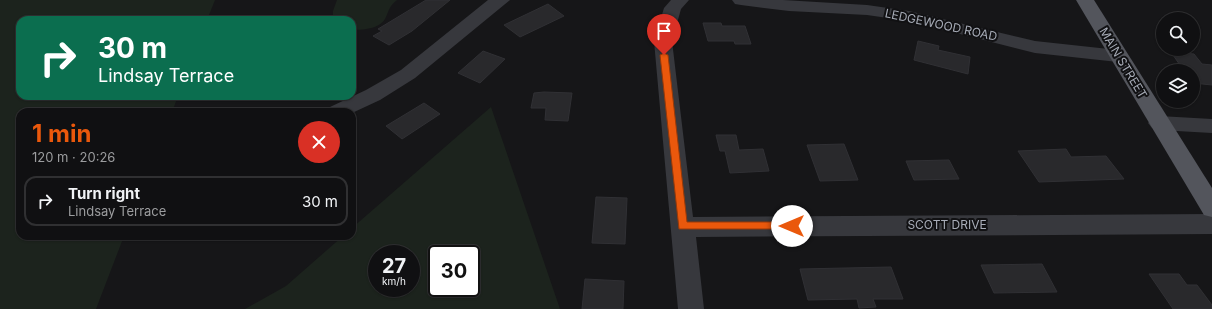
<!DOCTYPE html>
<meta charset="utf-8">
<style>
body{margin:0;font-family:Inter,sans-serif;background:#1e1e20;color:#f1f3f6;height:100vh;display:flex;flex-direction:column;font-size:15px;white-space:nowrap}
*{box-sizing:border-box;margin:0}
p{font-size:13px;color:#9c9d9f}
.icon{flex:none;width:22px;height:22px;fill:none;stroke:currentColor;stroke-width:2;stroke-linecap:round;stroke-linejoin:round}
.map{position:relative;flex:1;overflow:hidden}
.sheet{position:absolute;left:16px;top:108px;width:340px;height:132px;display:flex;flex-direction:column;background:#101012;border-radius:12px;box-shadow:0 1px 3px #0004,0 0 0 1px #303032}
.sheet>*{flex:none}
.guide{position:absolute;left:16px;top:16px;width:340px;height:84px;border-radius:12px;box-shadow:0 1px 3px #0004,0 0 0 1px #303032;background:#0b6e4f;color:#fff;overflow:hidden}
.fabs{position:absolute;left:1156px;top:12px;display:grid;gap:8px}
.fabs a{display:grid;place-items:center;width:44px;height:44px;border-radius:50%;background:#101012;box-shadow:0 1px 3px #0004,0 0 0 1px #303032;font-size:20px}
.speed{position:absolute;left:368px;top:245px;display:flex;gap:8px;font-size:20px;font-weight:700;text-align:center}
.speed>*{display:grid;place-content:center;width:52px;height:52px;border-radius:50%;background:#101012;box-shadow:0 1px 3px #0004,0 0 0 1px #303032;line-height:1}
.speed small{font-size:10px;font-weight:400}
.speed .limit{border:2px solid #111;border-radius:6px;background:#fff;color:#111}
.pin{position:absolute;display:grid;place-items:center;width:34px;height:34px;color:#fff;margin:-41px -17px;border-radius:50% 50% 50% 0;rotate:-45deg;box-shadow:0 0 4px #0007}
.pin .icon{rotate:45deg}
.me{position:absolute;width:44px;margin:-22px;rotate:270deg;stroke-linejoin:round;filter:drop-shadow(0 0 3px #0008)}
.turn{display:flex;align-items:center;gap:14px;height:84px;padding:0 16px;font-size:18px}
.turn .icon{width:52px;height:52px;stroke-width:2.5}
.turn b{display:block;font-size:28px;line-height:34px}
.round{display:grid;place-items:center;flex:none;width:42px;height:42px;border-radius:21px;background:#1e1e20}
.overview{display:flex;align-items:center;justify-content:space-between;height:68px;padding:0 16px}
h1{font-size:24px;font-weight:700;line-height:30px;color:#ea580c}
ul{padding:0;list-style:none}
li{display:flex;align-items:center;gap:12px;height:50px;margin:0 8px 6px;padding:0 8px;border:2px solid #303032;border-radius:12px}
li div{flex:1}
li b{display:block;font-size:15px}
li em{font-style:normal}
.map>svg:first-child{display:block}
.green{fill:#1c231d;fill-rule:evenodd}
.building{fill:#29292c;stroke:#303034}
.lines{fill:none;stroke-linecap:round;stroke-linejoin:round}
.minor{fill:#37383d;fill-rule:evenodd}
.major{fill:#53555c;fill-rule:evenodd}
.route{fill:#ea580c;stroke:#983908}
.labels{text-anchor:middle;stroke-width:4;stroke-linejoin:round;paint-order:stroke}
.street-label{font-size:12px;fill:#a8adb8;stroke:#111113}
</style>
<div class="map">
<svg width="1212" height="309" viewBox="0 0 1212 309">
<rect width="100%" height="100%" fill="#161618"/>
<g class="green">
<polygon points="0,0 215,0 207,20 20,20 20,96 178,96 172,112 20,112 20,236 124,236 96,309 0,309"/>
<path d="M337 0H397C389 6 389 11 385 19 379 29 362 30 352 30V20H333V11Z"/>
<path d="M491 107 560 309H245L286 286 343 236H352V228ZM377 254H411V288H377ZM437 254H471V288H437Z"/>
</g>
<g class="building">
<polygon points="426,0 450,0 412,31 389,45 373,36 382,31 378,29"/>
<polygon points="548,4 564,16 520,37 504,25"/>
<polygon points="703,23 721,23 722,26 745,26 751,44 735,44 734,41 708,41"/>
<polygon points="918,41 939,46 938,50 970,57 968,74 914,60"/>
<polygon points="483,51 505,59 480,83 458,73"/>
<polygon points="1171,52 1194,54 1202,64 1212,65 1212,85 1193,83 1193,71 1184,71"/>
<polygon points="544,92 572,93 568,121 545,120 546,108 531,108 534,93"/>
<polygon points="424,103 440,114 402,139 386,126"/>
<polygon points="716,135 736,135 739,150 763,149 769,171 730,173 725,151 720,151"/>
<polygon points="844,144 858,180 820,181 807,145"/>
<polygon points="1066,149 1071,157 1106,156 1124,179 1039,182 1018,151"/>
<polygon points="949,160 959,179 914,180 906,161"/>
<polygon points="596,197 627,198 625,244 592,243"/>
<polygon points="1042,264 1057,292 994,293 981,265"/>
<polygon points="891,267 903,299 873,299 876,307 859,308 857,299 808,300 800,269"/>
<polygon points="1149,274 1179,274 1187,285 1197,285 1212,305 1212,309 1173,309"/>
<polygon points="585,279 624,281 623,309 582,309"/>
</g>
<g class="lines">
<g class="minor">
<polygon points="488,0 510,0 415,78 380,100 352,113 327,112 330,107 366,90 401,70"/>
<polygon points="671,0 689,0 681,9 672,41 693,217 1212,214 1212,234 696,237 704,309 678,309 654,41 664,8"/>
<polygon points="732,0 783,0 867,5 909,11 1035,41 1118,50 1125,52 1127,56 1125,60 1118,62 1035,53 909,21 867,15 789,11 741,5 735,4"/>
<polygon points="1159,116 1212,119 1212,133 1159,130 1152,128 1148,123 1152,118"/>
</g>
<polygon class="major" points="1076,0 1094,0 1212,188 1212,217 1204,215"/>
</g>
<polygon class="route" points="664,53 668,55 687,222 792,222 795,223 797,226 795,229 679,229 660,55"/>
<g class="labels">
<g class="street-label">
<text transform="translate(941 25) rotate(12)" y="4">LEDGEWOOD ROAD</text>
<text transform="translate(1123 63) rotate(59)" y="4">MAIN STREET</text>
<text x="947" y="229">SCOTT DRIVE</text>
</g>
</g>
</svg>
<div class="fabs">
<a><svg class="icon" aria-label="search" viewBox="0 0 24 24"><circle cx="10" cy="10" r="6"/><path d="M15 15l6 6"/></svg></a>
<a><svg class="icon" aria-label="layers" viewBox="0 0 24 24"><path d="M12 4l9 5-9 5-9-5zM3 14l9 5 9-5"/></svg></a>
</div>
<div class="speed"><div>27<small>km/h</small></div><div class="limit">30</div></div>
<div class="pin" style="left:664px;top:55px;background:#d93025"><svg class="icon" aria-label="arrive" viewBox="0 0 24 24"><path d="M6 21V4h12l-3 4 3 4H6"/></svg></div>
<svg class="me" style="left:792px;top:226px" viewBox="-20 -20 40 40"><circle r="19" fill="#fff"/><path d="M0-13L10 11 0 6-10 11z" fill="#ea580c"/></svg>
<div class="guide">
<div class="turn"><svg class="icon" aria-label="right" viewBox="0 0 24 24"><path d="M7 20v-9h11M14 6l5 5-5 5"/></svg><div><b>30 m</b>Lindsay Terrace</div></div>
</div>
<section class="sheet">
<div class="overview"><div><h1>1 min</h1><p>120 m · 20:26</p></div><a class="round" style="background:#d93025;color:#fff"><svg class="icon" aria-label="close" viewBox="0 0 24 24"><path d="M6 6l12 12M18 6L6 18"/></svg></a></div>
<ul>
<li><svg class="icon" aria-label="right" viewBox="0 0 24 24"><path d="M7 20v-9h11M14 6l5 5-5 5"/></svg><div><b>Turn right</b><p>Lindsay Terrace</p></div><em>30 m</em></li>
</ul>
</section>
</div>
